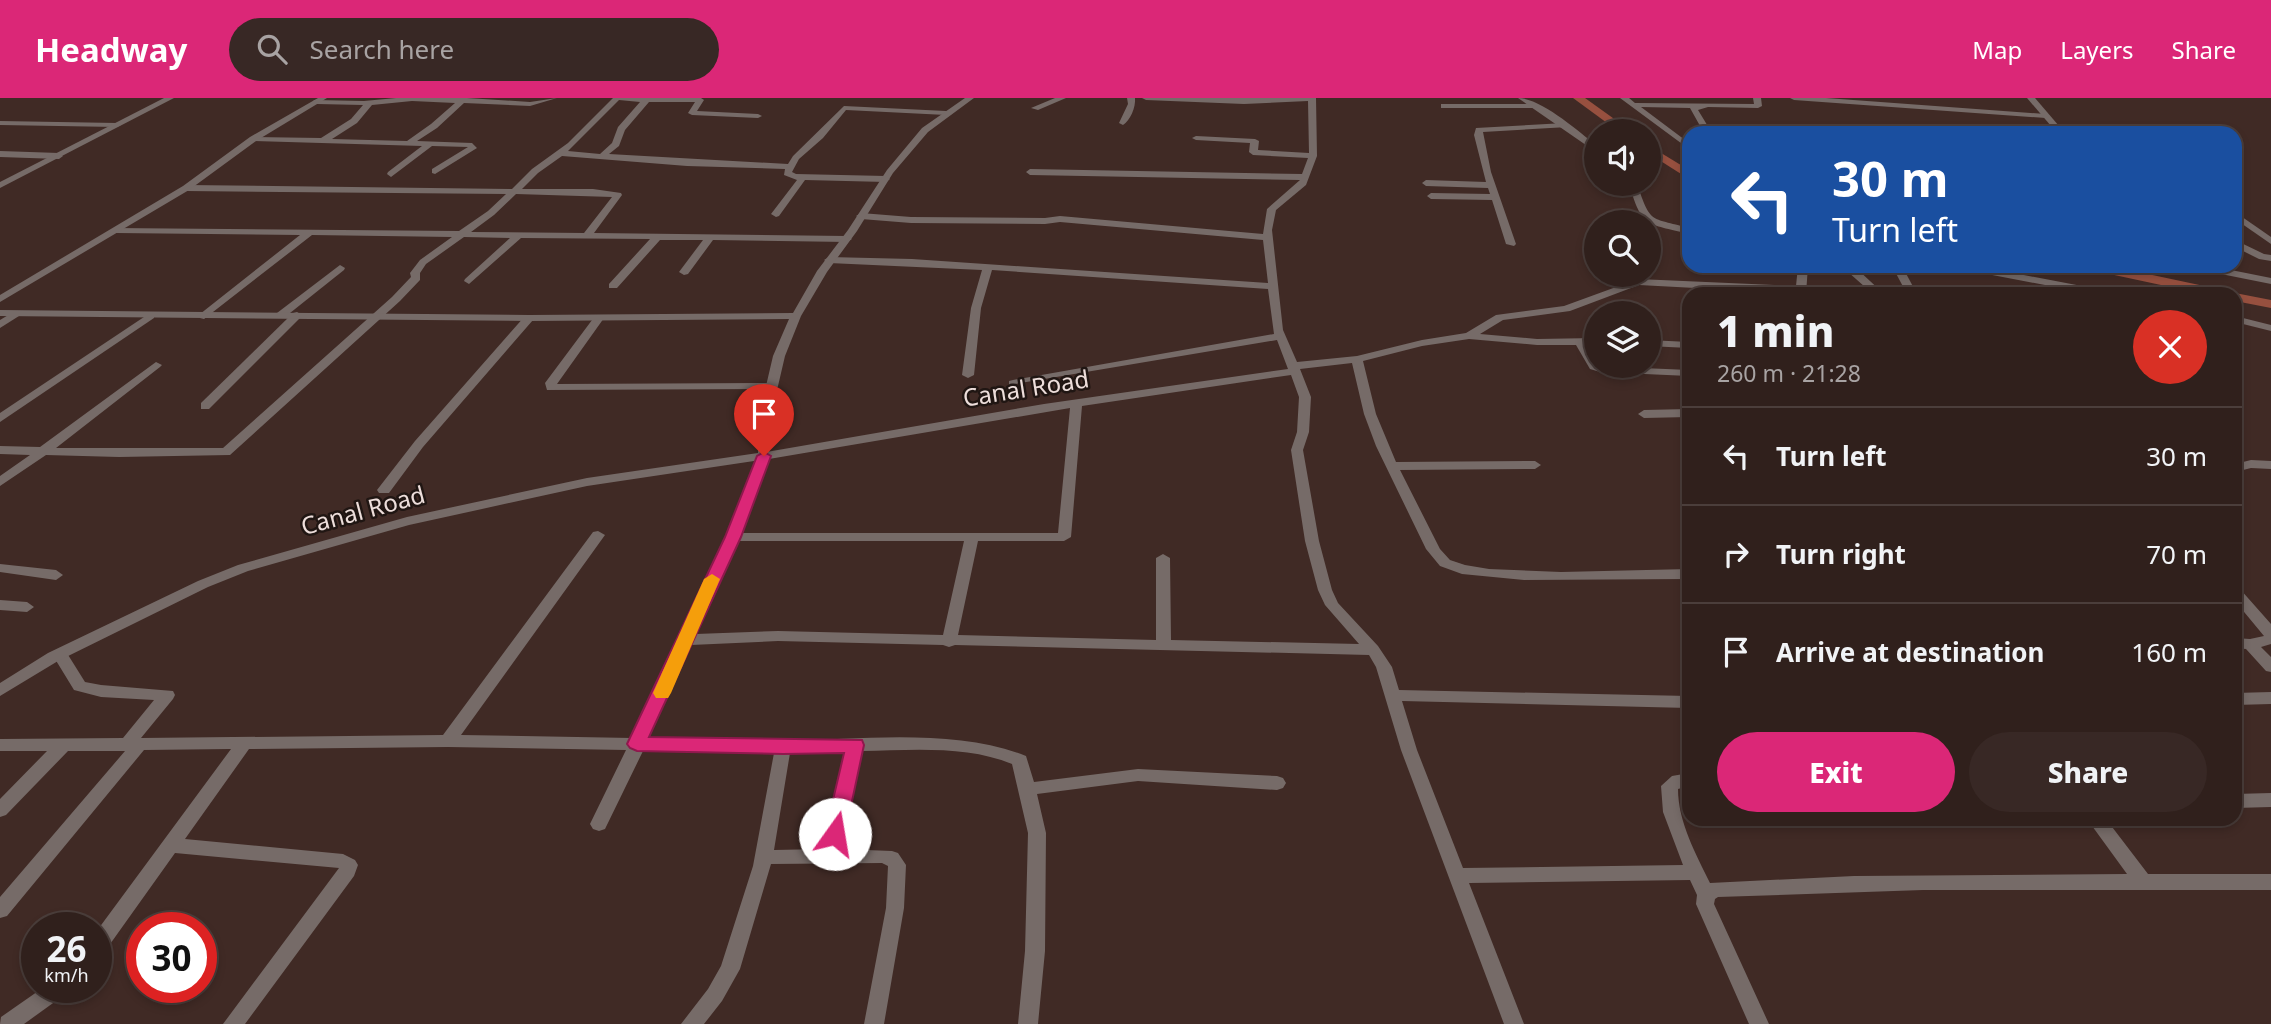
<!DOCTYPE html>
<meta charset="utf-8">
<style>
body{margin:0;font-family:"Noto Sans",sans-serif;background:#382825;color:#f1f3f6;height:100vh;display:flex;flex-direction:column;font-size:26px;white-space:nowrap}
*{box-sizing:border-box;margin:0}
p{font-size:23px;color:#a8a3a3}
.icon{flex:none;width:38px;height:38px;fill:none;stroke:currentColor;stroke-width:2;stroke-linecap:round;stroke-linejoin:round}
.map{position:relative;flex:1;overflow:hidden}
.sheet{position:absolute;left:1682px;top:189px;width:560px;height:539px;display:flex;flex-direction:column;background:#30201c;border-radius:21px;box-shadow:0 4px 10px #0003,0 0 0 2px #4b3e3b}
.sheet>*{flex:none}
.banner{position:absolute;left:1682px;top:28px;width:560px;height:147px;border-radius:21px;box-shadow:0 4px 10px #0003,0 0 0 2px #4b3e3b;background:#1a4fa0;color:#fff;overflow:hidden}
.fabs{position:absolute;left:1584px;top:21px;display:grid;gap:14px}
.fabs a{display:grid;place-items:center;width:77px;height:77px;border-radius:50%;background:#30201c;box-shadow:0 4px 10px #0003,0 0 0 2px #4b3e3b;font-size:35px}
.speed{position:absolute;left:21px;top:814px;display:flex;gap:14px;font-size:35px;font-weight:700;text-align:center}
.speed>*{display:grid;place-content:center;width:91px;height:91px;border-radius:50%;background:#30201c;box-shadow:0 4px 10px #0003,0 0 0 2px #4b3e3b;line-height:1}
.speed small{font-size:18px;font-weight:400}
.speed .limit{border:10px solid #d22;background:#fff;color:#111}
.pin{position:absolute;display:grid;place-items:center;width:60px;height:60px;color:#fff;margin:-72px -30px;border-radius:50% 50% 50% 0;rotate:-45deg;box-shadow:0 0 7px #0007}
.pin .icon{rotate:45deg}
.me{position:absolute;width:77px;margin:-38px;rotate:13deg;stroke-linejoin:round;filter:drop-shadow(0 0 5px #0008)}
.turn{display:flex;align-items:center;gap:24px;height:147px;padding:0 35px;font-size:32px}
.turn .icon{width:91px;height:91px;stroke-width:2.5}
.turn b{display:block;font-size:49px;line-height:60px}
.round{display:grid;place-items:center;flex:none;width:74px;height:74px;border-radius:37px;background:#382825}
.summary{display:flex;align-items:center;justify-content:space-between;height:119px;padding:0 35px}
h1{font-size:42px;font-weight:800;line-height:52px}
.action{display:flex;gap:14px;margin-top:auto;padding:14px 35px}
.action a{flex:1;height:80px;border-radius:42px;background:#db2777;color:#fff;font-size:28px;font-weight:800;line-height:80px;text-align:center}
.action a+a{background:#382825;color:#f1f3f6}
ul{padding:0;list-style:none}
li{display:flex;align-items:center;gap:21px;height:98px;padding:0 35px;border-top:2px solid #4b3e3b}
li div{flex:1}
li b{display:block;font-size:26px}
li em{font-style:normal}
header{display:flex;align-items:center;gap:42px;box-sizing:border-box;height:98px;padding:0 35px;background:#db2777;color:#fff}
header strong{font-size:33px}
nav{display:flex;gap:38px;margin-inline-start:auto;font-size:24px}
.search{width:490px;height:63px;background:#382825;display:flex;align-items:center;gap:18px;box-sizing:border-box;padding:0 24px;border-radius:38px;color:#a8a3a3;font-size:26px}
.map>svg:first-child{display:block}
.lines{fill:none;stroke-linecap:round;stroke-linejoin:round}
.canal{fill:#97503f;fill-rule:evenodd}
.minor{fill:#766b68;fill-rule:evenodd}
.tertiary{fill:#766b68;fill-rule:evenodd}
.route{fill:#db2777;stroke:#8e194d;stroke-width:2}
.slow{fill:#f59e0b}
.labels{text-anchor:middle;stroke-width:5;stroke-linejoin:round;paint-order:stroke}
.street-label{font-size:24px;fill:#eddedb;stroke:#201613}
</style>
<header>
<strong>Headway</strong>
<div class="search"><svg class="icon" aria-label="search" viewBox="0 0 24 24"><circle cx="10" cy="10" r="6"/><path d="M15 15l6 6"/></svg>Search here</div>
<nav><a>Map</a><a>Layers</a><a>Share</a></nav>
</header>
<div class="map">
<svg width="2271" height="926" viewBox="0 0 2271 926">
<rect width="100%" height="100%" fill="#402a25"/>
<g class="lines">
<g class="canal">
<polygon points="1573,0 1585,0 1631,33 1618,33"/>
<polygon points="1648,47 1689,72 1689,81 1648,55"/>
<polygon points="2084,168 2110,168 2223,192 2230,196 2235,195 2271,202 2271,210 2235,203 2235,196 2203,196 2091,172"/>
</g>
<g class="minor">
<path d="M396 0H467L530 4 557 0 530 8 464 5 437 30 417 43 472 45 477 50 435 76 432 75V71L468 49 432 48 391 79 387 76 388 74 422 48 253 43 249 41 253 39 321 40 351 21 363 7 317 6 313 4 314 2 364 3ZM412 3 455 5 431 26 407 43 332 41 357 25 372 7Z"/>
<path d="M613 0H701L704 2 697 13 758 16 762 18 758 20 692 17 688 15 695 4H649L625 32 619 48 609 56 788 66 793 58 844 8 946 13 950 15 946 17 846 12 823 40 799 61 792 74 796 76 886 78 890 81 886 84 805 82 779 118 776 119 771 116 797 82 784 77 785 71 687 68 562 58 538 75 522 91H593L621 95 622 97 594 135 847 138 852 141 847 144 713 142 688 176 684 177 679 174 703 142H660L617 190H609V186L650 141 521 140 469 186 464 183 465 181 510 140 464 139 426 166 420 175V182L400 203 230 357 119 359 46 357 0 388V378L30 357 0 356V348L40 349 156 264 162 267 160 269 56 350H223L392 199 411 179 410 175 420 162 452 139 312 137 204 221 200 220V216L300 137 116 135 113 134V130L459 133 488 113 506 96 186 93 182 90 186 87 512 91 532 71 568 45ZM619 2 640 4 618 29 612 45 600 56 568 53ZM516 96 612 99 584 135 471 134 494 117Z"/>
<polygon points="1055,0 1066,0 1038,12 1031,10"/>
<path d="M1127 0H1135C1136 9 1130 23 1123 27L1119 25 1128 6Z"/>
<path d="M1142 0H1316L1317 58 1306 87 1276 112 1272 132 1283 232 1297 264 1357 258 1422 242 1466 235 1496 217 1564 208 1638 181 1796 188 1798 168H1808L1806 196 1639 187 1570 213 1503 222 1480 236 1537 241 1596 240V246H1587L1596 263V268L1689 272V278L1600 274 1590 271 1576 247H1537L1469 241 1422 248 1363 263 1376 316 1396 364 1535 363 1541 367 1535 371 1400 372 1440 451 1450 462 1465 467 1489 471 1561 474 1689 471V481L1524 482 1462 476 1440 468 1426 451 1376 348 1364 316 1352 265 1300 271 1311 299 1309 334 1303 352 1319 443 1332 492 1338 505 1378 548 1392 569 1399 592 1689 598V610L1402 603 1417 652 1463 770 1683 767 1663 714 1661 688 1672 678 1689 675V688L1678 691C1678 724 1696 756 1710 785L1854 778 2127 776 2087 721H2106L2148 776H2271V792H1923L1718 799 1715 801 1714 806 1769 926H1749L1696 806 1697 797 1690 782 1469 785 1524 926H1504L1401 652 1376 569 1369 557 955 547 949 549 943 547 778 543 691 547 649 640C695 641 741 644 788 643 861 641 957 630 1026 658L1034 684 1138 671 1277 678 1283 680 1286 685 1283 690 1277 692 1138 683 1037 696 1046 735 1045 853 1038 926H1018L1025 853 1028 735 1012 666C967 647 910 652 862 653L841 751 892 753 898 755 906 767 904 810 884 926H864L886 810 888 768 882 765 771 766 740 871 722 903 704 926H681L708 891 721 868 753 768 774 655 643 653 605 731 599 733 593 731 590 726 626 652 448 649 249 651 185 741 343 756 355 762 358 767 354 778 245 926H223L339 770 175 755 103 856 96 858V834L231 651 144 652 7 818 0 820V799L125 653H68L6 717 0 719V701L47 653H0V641L123 640 154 602 101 599 74 592 52 556 55 552H65L85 584 101 587 173 593 175 597 173 601 141 640 443 637 593 434 598 433 605 437 461 637 632 640C665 574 694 506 726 440 739 413 745 382 760 355L1044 306 1288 271 1277 242 1009 287V283L1013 282 1274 236 1268 191 992 172 981 210 974 277 968 280 962 277 971 210 982 172 829 165 824 162 829 159 912 161 1268 185 1263 142 1060 124 1045 126 911 125 861 121 856 118 861 115 911 119 1045 120 1060 118 1263 136 1267 111 1300 82 1030 77 1026 74 1030 71 1302 76 1308 60 1253 57 1249 54 1250 45 1196 42 1192 40 1196 38 1255 41 1259 43 1258 52 1309 55 1308 3 1244 6 1146 2ZM1291 277 1299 299 1297 334 1291 352 1305 443 1318 492 1325 507 1359 546 1171 542 1170 460 1163 456 1156 460V542L958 537 978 443H1064L1071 439 1082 308ZM1070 310 1058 435H741L769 361ZM738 443H964L943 537 778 533 696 536ZM845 653 823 751 774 752 790 655Z"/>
<polygon points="1620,0 1629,0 1635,5 1754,6 1753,0 1761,0 1762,8 1758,10 1708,9 1698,12 1712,35 1704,35 1690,10 1641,9 1689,45 1689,51"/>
<polygon points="1790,0 1826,0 2046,16 2050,18 2046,20 1794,2"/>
<polygon points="1444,6 1535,6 1539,8 1535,10 1441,10 1441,6"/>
<polygon points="0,23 117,25 121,27 117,29 0,27"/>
<polygon points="1565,25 1568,25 1568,29 1483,34 1491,74 1516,146 1514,148 1506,146 1492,102 1431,101 1427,98 1431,95 1490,96 1488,90 1426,88 1422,85 1426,82 1486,84 1474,37 1476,30"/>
<polygon points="0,53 59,55 63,58 59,61 0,59"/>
<polygon points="2235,142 2264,156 2271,157 2271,163 2259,161 2235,149"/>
<polygon points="340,167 345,170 344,172 285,219 277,219 277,215"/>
<polygon points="1838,168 1856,170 1884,196 1873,196 1848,174"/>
<polygon points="1892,168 1902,168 1917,196 1907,196"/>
<polygon points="2191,168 2211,168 2271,180 2271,186 2196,171"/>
<polygon points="15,213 19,214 19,218 0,230 0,222"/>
<polygon points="297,214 302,217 301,219 209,311 201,311 201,305 293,215"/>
<polygon points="150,215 154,216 154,220 0,324 0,315"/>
<polygon points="529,217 534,220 533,222 423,349 389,395 379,395 377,392 415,343 525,218"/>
<polygon points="599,217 604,220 557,286 772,285 778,288 772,291 547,292 545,285 595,218"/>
<polygon points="1648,242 1689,244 1689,250 1648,248"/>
<polygon points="1689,311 1689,319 1644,320 1638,316 1644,312"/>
<polygon points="2251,362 2271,363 2271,371 2251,370 2235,374 2235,366"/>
<polygon points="0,466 56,472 63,477 56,482 0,474"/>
<polygon points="2235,489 2240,491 2271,526 2271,546 2261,549 2271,559 2271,574 2266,573 2246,551 2235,550 2235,540 2250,541 2264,538 2235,503"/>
<polygon points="0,502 27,504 34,509 27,514 0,512"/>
<polygon points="2271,594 2271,606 2235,607 2235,595"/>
<polygon points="2271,695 2271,709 2235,710 2235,696"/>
<polygon points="44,889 70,889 67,895 24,926 0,926 1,919"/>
</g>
<g class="tertiary">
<polygon points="164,0 174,0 0,90 0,84"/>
<polygon points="318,0 327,0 256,43 189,92 0,204 0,197 183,88 250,39"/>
<polygon points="965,0 974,0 928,34 893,75 857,133 827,174 801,218 785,258 778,288 760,325 760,332 770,348 768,361 587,388 409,427 248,473 208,489 58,563 0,598 0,585 48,555 198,483 238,467 407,419 587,380 758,355 758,348 748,332 748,325 766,288 773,258 789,221 529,223 0,218 0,212 529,217 793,215 817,173 848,132 887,72 922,30"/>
<path d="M1518 0C1541 0 1578 33 1596 47V54Z"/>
<polygon points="2027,0 2035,0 2065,35 2057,35"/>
<path d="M1629 86H1637C1651 126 1649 119 1689 130V136C1646 125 1642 130 1629 86Z"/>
<polygon points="2235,114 2271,139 2271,146 2235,121"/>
<polygon points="1956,168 1977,168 2108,193 2113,196 2092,196 1961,171"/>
<polygon points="2235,218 2271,227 2271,233 2235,224"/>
</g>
</g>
<polygon class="route" points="764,354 771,358 741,439 649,639 862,642 864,647 845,736 842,742 835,744 828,742 825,736 844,655 783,656 637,653 630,650 627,646 725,439 757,358"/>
<polygon class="slow" points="712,476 720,481 671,595 668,600 656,600 653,595 704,481"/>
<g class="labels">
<g class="street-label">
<text transform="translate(1026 291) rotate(-9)" y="8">Canal Road</text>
<text transform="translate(363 413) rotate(-15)" y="8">Canal Road</text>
</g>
</g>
</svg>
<div class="fabs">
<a><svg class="icon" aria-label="sound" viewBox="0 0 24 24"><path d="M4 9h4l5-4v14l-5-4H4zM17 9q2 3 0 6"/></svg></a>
<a><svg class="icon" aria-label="search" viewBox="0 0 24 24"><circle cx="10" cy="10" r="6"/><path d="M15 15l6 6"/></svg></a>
<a><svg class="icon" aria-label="layers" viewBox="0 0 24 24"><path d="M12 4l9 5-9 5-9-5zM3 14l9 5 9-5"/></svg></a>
</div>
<div class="speed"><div>26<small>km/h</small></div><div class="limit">30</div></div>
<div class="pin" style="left:764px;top:358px;background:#d93025"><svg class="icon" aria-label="arrive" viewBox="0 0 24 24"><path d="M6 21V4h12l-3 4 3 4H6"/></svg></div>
<svg class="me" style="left:835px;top:736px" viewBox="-20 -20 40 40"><circle r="19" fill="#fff"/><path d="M0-13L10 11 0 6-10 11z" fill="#db2777"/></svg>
<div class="banner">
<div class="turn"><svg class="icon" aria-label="left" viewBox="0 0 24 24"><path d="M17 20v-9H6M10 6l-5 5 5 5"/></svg><div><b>30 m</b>Turn left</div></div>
</div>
<section class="sheet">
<div class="summary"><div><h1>1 min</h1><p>260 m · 21:28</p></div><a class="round" style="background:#d93025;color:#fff"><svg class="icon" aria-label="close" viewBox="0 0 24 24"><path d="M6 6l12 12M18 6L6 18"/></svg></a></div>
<ul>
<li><svg class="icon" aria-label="left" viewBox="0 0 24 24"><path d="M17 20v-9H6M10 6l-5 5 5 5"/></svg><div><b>Turn left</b></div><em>30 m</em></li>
<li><svg class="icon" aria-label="right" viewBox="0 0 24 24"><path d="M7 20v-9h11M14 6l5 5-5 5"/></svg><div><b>Turn right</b></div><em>70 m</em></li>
<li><svg class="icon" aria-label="arrive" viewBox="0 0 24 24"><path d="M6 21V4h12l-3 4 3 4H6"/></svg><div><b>Arrive at destination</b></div><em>160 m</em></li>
</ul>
<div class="action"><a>Exit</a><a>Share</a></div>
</section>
</div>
